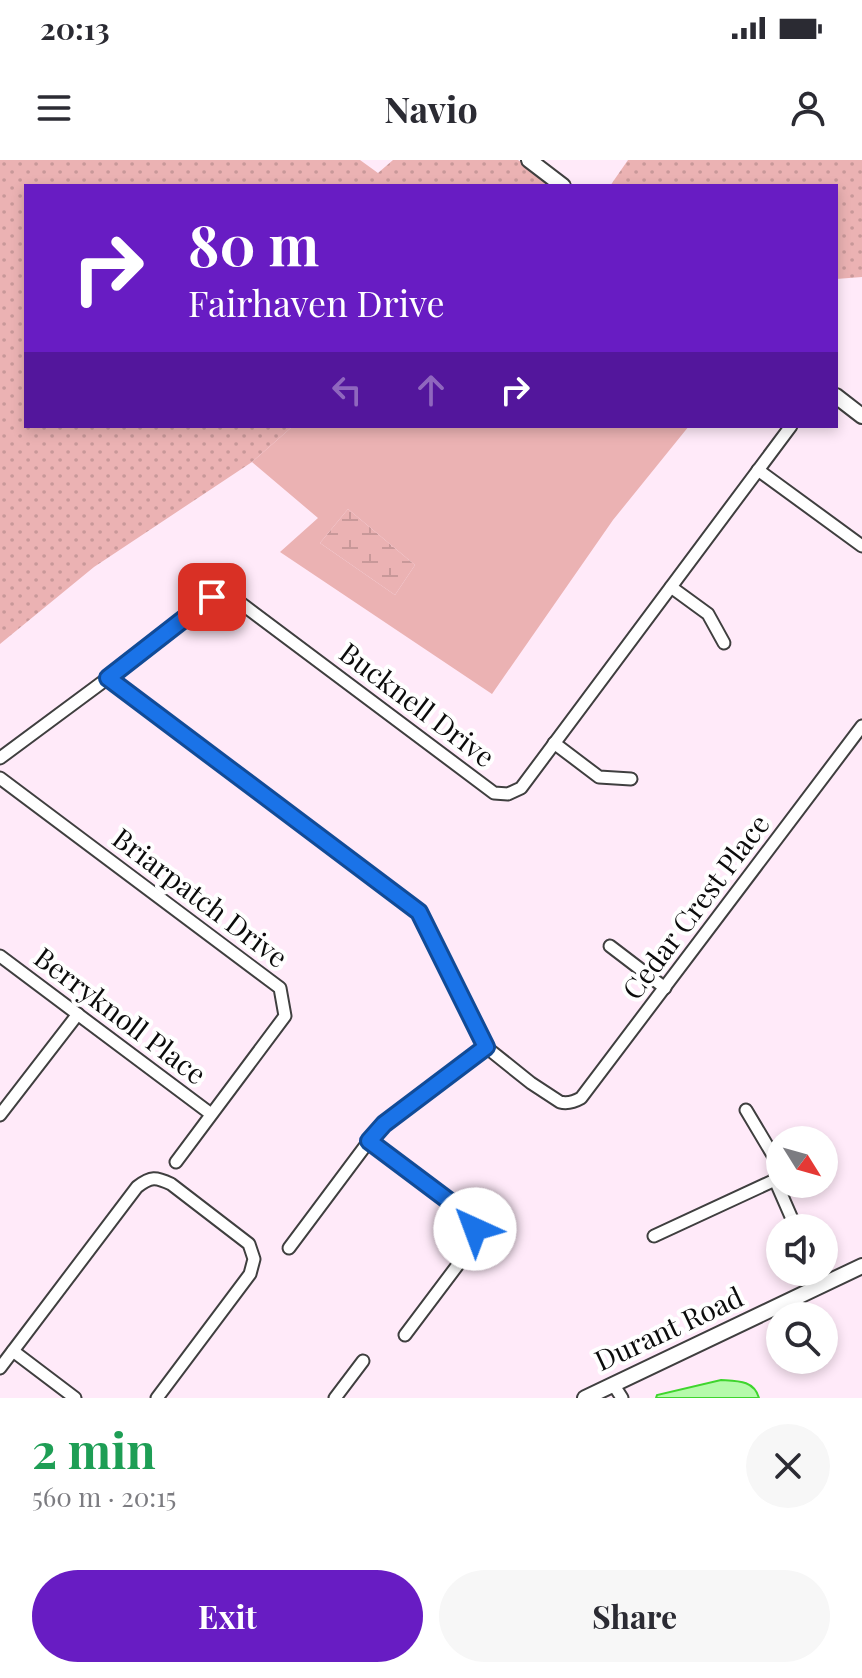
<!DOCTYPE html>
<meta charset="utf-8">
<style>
body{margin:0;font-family:"Playfair Display",serif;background:#f7f7f7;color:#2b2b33;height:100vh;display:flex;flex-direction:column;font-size:30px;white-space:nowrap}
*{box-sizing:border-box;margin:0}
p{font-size:26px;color:#7c7c81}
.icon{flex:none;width:44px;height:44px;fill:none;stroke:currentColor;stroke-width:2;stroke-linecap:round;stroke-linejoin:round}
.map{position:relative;height:1238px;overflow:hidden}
.details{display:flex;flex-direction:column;background:#fff;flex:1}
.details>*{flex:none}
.banner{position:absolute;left:24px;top:24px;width:814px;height:244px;border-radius:0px;box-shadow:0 4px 12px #0003;background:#681cc3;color:#fff;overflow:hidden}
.needle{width:52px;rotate:127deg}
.controls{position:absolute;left:766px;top:966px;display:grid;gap:16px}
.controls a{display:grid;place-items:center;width:72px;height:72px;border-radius:50%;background:#fff;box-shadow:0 4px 12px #0003;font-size:40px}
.pin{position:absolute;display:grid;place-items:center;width:68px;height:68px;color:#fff;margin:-34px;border-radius:16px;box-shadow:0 4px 12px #0006}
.me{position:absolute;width:88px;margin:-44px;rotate:317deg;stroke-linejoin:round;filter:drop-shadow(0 0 6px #0008)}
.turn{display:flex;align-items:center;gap:28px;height:168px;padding:0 32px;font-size:36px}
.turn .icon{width:104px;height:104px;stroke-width:2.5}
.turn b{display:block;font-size:56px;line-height:68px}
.lanes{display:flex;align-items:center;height:76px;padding:0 32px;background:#0003;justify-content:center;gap:40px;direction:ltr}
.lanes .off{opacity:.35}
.round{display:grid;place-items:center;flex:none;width:84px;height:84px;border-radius:42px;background:#f7f7f7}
.summary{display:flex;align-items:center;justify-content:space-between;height:136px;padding:0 32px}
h1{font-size:48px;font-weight:700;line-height:60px;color:#1e9e55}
.action{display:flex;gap:16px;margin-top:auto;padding:16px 32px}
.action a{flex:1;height:92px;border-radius:48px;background:#681cc3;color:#fff;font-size:32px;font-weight:700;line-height:92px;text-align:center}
.action a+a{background:#f7f7f7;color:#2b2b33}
.status{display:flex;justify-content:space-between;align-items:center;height:56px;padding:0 40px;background:#fff;direction:ltr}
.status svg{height:22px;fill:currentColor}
header{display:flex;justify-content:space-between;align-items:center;height:104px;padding:0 32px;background:#fff;font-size:36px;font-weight:700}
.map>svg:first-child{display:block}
.grass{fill:url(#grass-dots)}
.wetland{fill:url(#wetland-marsh)}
.park{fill:#ebb2b3;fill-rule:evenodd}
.water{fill:#b5faab;stroke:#3fd52e;stroke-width:2}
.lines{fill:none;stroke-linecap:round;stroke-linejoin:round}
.minor-casing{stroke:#3f3f3f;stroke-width:15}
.tertiary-casing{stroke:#3f3f3f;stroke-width:18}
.minor{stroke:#fff;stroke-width:11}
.tertiary{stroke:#fff;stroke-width:14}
.route-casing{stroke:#114b97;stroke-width:20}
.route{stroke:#1a73e8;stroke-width:14}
.labels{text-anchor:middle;stroke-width:8;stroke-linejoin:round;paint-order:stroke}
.street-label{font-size:28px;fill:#0c0c0c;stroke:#fff}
</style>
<div class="status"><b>20:13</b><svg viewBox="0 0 49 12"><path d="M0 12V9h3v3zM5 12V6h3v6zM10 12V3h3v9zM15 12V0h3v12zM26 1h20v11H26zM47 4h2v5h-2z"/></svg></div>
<header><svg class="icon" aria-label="menu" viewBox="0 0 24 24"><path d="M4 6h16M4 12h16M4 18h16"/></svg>Navio<svg class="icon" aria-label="person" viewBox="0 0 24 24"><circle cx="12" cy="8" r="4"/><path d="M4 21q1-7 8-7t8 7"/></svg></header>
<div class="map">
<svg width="862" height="1238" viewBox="0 0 862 1238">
<defs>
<pattern id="grass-dots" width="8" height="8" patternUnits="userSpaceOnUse" patternTransform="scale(2)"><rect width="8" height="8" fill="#ebb2b3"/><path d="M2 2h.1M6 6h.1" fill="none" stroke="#c89899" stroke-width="1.8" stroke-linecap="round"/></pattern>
<pattern id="wetland-marsh" width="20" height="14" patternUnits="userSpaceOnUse" patternTransform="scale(2)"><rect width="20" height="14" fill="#ebb2b3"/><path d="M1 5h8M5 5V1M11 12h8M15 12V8" fill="none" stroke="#c89899"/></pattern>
</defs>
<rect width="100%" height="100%" fill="#ffeaf9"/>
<g class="grass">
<polygon points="0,0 360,0 378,13 393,0 518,0 553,26 26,26 26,266 293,266 252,302 94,407 0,484"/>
<polygon points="628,0 862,0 862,117 836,119 836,26 610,26"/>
</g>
<polygon class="wetland" points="348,349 415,405 395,435 320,383"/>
<path class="park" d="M293 266H689L613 360 492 534 280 392 318 358 252 302ZM348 349 415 405 395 435 320 383Z"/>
<path class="water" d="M721 1220C737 1221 754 1220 759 1238H656L657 1235Z"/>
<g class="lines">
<defs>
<g id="minor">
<polyline points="758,310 862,386"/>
<polyline points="671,427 708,454 724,483"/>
<path d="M108 518 419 752 486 887 531 923 560 942C568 944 574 942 581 938L862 566"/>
<polyline points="554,583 599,617 631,619"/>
<polyline points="0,598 108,518 212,437 234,438 494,633 508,634 521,628 791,266"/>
<polyline points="0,618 280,828 285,856 176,1002"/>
<polyline points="610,786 665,828"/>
<polyline points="0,796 211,954"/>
<polyline points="746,950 777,1002 775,1020 796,1068"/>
<polyline points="0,955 78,854"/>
<path d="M369 981 462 1051C474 1061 478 1070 472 1086L405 1175"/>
<polyline points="654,1076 775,1020"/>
<polyline points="289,1088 369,981 384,964 486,887"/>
<polyline points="815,1112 821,1126"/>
<polyline points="13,1191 75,1238"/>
<path d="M0 1208 137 1027C151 1016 156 1017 171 1024L249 1084 254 1099 250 1114 157 1238"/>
<polyline points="613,1224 622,1238"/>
<polyline points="335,1238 363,1201"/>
</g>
<g id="tertiary">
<polyline points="529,0 563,26"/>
<polyline points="836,236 862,256"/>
<polyline points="585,1238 862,1106"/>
</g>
</defs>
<use href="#minor" class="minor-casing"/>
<use href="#tertiary" class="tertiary-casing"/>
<use href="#minor" class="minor"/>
<use href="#tertiary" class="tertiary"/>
</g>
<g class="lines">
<defs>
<polyline id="route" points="212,437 108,518 419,752 486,887 384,964 369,981 469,1056 472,1060 475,1069"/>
</defs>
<use href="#route" class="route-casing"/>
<use href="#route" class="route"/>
</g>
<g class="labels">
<g class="street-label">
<text transform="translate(417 545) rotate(37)" y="10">Bucknell Drive</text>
<text transform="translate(200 738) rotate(37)" y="10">Briarpatch Drive</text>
<text transform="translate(696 747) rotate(-53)" y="10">Cedar Crest Place</text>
<text transform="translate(120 856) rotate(37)" y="10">Berryknoll Place</text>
<text transform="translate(669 1169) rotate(-25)" y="10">Durant Road</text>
</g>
</g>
</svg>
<div class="controls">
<a><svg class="needle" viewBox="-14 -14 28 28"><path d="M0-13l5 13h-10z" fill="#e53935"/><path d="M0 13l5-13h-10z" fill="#7c7c81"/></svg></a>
<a><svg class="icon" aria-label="sound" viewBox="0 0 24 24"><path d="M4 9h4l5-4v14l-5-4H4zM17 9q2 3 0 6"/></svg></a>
<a><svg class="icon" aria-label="search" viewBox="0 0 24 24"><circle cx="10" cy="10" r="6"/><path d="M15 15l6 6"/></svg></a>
</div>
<div class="pin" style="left:212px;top:437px;background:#d93025"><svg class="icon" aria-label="arrive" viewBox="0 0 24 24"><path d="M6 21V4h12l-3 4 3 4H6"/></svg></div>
<svg class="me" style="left:475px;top:1069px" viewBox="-20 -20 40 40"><circle r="19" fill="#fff"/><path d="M0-13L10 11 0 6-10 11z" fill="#1a73e8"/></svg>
<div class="banner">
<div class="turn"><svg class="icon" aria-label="right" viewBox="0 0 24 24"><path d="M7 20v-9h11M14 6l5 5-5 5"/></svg><div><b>80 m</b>Fairhaven Drive</div></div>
<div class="lanes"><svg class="icon off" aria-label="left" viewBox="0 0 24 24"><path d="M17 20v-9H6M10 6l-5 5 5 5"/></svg><svg class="icon off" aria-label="ahead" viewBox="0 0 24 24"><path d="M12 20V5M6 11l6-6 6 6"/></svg><svg class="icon" aria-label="right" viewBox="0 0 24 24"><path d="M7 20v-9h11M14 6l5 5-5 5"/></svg></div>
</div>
</div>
<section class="details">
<div class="summary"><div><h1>2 min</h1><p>560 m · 20:15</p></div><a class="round"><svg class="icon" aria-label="close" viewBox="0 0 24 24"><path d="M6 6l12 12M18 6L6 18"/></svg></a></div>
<div class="action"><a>Exit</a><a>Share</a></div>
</section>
